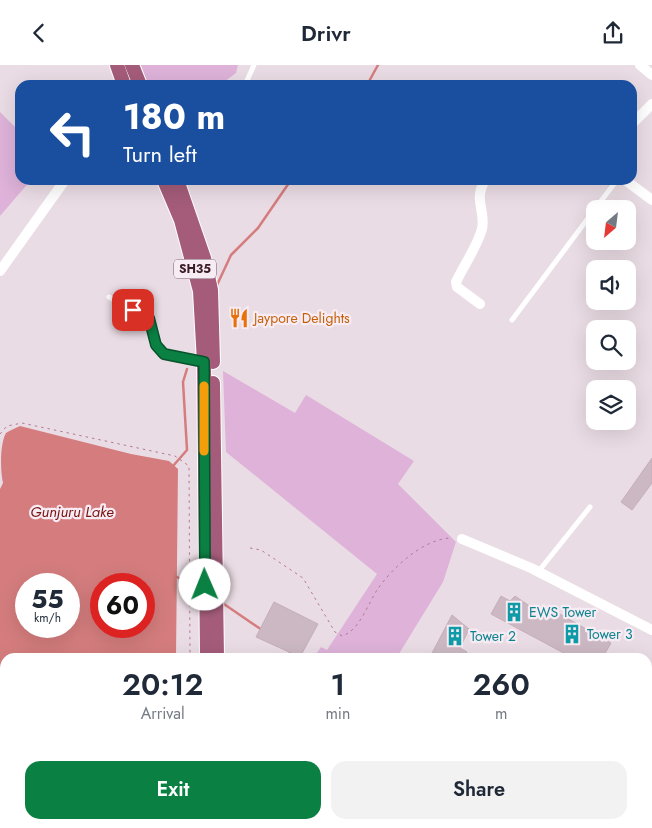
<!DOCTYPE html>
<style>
body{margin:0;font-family:Jost,sans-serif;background:#f2f2f3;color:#1f2937;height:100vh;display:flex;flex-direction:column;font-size:19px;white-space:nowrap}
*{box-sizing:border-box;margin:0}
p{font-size:16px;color:#747a83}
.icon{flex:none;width:28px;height:28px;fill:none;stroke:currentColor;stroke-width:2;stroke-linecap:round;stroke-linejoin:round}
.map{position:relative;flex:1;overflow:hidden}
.side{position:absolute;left:0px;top:588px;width:652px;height:176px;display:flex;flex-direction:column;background:#fff;border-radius:15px 15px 0 0;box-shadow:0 5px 20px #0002}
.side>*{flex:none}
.banner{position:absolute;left:15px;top:15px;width:622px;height:105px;border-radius:15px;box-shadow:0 5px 20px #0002;background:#1a4fa0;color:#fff;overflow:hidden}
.needle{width:32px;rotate:208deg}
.tools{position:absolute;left:586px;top:135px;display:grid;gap:10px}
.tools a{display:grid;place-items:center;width:50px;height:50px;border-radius:10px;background:#fff;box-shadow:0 5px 20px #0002;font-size:25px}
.speed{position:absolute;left:15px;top:508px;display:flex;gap:10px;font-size:25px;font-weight:700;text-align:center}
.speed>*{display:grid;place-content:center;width:65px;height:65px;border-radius:50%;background:#fff;box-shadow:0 5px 20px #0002;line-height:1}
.speed small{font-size:12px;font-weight:400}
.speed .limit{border:8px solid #d22;background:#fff;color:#111}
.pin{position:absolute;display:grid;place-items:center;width:42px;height:42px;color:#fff;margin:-21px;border-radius:10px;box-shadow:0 2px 8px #0006}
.me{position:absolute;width:55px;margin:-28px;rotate:359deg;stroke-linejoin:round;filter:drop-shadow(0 0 4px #0008)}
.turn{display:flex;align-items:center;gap:18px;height:105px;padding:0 25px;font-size:22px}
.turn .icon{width:65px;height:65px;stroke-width:2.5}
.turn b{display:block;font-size:35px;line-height:42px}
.eta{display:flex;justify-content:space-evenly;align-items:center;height:85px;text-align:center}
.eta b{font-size:30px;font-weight:600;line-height:35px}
.action{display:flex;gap:10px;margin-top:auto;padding:10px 25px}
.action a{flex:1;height:58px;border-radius:15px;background:#0b8043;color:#fff;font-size:20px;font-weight:600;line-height:58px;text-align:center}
.action a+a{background:#f2f2f3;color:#1f2937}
header{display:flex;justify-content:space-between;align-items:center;height:65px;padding:0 25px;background:#fff;font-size:22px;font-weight:600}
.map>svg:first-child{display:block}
.green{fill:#deb2d9}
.water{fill:#d57d7e;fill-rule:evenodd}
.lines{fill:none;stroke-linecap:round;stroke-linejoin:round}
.stream{stroke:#d57d7e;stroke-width:2.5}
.building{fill:#cbb8c3;stroke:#c4aeba}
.primary-casing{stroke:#fff;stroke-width:16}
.path{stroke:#b17993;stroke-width:1;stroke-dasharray:2.5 4;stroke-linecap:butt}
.service{stroke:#fff;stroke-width:5}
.minor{stroke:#fff;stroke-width:10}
.primary{stroke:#a45c7a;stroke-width:14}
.route-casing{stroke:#07532c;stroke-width:12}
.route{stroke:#0b8043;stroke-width:9}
.slow{stroke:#f59e0b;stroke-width:9}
.labels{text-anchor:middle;stroke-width:4.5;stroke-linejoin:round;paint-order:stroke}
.shield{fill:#f7ecf3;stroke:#735b66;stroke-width:1}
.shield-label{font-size:12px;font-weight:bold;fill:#3a1d29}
.food-label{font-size:14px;fill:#c56008;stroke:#f7ecf3;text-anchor:start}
.culture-label{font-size:14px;fill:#0d838f;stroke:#f7ecf3;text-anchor:start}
.water-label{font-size:15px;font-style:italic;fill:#7a1413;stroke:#f7ecf3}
</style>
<header><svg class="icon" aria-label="back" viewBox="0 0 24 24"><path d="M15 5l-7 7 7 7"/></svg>Drivr<svg class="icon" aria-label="share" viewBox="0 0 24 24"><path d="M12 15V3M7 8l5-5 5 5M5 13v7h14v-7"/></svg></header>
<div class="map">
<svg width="652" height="763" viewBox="0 0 652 763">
<rect width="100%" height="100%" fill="#eadce4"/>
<g class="green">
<polygon points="141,0 238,0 236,8 220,20 148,20"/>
<polygon points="0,47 20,67 20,115 31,115 0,151"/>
<polygon points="223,306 295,348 306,330 414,396 398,419 456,477 443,517 397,592 314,592 321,582 327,585 377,509 226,387"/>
<polygon points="648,682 652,683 652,763 525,763 518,759 648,759"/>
</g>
<path class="water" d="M20 361 131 389 169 396 178 404 176 592H5V759H179V763H0V424L3 418C0 405 0 378 6 368 10 365 16 363 20 361ZM26 519H69V561H26ZM101 519H144V561H101Z"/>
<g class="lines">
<g class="stream">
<polyline points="367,20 378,0"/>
<polyline points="217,220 231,190 258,163 291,115"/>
<polyline points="173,401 187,385 183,317 187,304"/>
<polyline points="175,511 201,525"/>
<polyline points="221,537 262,565"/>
<polyline points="288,585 296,592"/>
<polyline points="495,759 503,763"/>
</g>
</g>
<g class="building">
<polygon points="652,393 652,418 632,445 621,437"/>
<polygon points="501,531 510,536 515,531 550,555 555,547 558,548 611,578 603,592 571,592 491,549"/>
<polygon points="274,537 318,559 300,592 256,572"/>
<polygon points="452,550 469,564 460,583 467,587 464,592 430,592"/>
</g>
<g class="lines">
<defs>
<g id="primary">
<polyline points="117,0 124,20"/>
<polyline points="132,0 140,20"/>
<polyline points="164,115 181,155 200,226 204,297 207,592"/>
<polyline points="177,115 204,193 211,225 213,297"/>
<polyline points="213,318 217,592"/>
<polyline points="210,759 210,763"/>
<polyline points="220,759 220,763"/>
</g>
</defs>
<use href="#primary" class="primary-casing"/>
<g class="path">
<polyline points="0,369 7,361 22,358 175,391 189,401 190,592"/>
<path d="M250 483 261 485 303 513 335 567 342 571C359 566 368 539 377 525 392 503 424 473 452 473"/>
<polyline points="193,759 193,763"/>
</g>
<g class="service">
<polyline points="245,20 254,0"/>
<polyline points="595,144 617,115"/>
<polyline points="109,232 149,253 159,285 164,289 202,297"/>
<polyline points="512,255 595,144"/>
<polyline points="538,507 590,442"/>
</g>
<g class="minor">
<polyline points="640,0 652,10"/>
<polyline points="632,59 652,39"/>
<polyline points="625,115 652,135"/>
<polyline points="0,206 65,115"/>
<path d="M480 239 457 222 456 217C464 200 477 182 482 164 486 145 473 136 485 115"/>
<polyline points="462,474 531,503 652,565"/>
</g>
<use href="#primary" class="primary"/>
</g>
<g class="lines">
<defs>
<polyline id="route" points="133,245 149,253 156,280 164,289 204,297 205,520"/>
</defs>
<use href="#route" class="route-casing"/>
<use href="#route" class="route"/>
<polyline class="slow" points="204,321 204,386"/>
</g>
<defs>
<symbol id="restaurant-bare" viewBox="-9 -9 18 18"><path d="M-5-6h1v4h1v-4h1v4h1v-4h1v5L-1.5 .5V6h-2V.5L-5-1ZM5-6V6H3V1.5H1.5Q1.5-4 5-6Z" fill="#e8710a" stroke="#f7ecf3" stroke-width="2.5" paint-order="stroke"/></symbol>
<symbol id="building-bare" viewBox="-9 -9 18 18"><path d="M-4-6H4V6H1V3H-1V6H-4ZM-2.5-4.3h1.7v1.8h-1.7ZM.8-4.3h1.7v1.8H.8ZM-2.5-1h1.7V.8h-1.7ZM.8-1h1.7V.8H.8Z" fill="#0f9aa8" stroke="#f7ecf3" stroke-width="2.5" paint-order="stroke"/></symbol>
</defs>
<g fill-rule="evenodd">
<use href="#restaurant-bare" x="225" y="239" width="28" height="28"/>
<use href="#building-bare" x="500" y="533" width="28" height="28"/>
<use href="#building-bare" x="558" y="555" width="28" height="28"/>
<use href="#building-bare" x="441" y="557" width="28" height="28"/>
</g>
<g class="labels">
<rect class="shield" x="174" y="194.5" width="42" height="19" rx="4"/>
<g class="shield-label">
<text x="195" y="208">SH35</text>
</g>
<g class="food-label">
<text x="254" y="258">Jaypore Delights</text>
</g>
<g class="culture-label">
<text x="529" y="552">EWS Tower</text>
<text x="587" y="574">Tower 3</text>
<text x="470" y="576">Tower 2</text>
</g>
<g class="water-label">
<text x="72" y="452">Gunjuru Lake</text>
</g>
</g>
</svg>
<div class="tools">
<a><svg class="needle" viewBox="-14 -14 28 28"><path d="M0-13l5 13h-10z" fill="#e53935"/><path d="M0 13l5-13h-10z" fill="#747a83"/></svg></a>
<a><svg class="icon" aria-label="sound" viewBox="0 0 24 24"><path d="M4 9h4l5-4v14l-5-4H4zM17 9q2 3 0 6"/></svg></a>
<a><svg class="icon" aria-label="search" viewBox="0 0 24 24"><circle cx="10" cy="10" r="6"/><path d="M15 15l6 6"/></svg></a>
<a><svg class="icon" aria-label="layers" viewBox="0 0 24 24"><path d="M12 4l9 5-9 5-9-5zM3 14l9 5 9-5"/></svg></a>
</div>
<div class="speed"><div>55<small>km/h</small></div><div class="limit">60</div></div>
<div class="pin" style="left:133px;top:245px;background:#d93025"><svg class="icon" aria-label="arrive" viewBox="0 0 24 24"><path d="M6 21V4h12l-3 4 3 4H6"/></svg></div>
<svg class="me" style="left:205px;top:520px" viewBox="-20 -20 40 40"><circle r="19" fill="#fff"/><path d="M0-13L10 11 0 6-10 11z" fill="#0b8043"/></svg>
<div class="banner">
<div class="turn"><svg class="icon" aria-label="left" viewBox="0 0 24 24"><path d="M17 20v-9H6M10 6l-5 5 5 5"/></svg><div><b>180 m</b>Turn left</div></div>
</div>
<section class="side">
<div class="eta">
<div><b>20:12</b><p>Arrival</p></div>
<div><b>1</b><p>min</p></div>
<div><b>260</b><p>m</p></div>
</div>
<div class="action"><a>Exit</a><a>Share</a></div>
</section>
</div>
